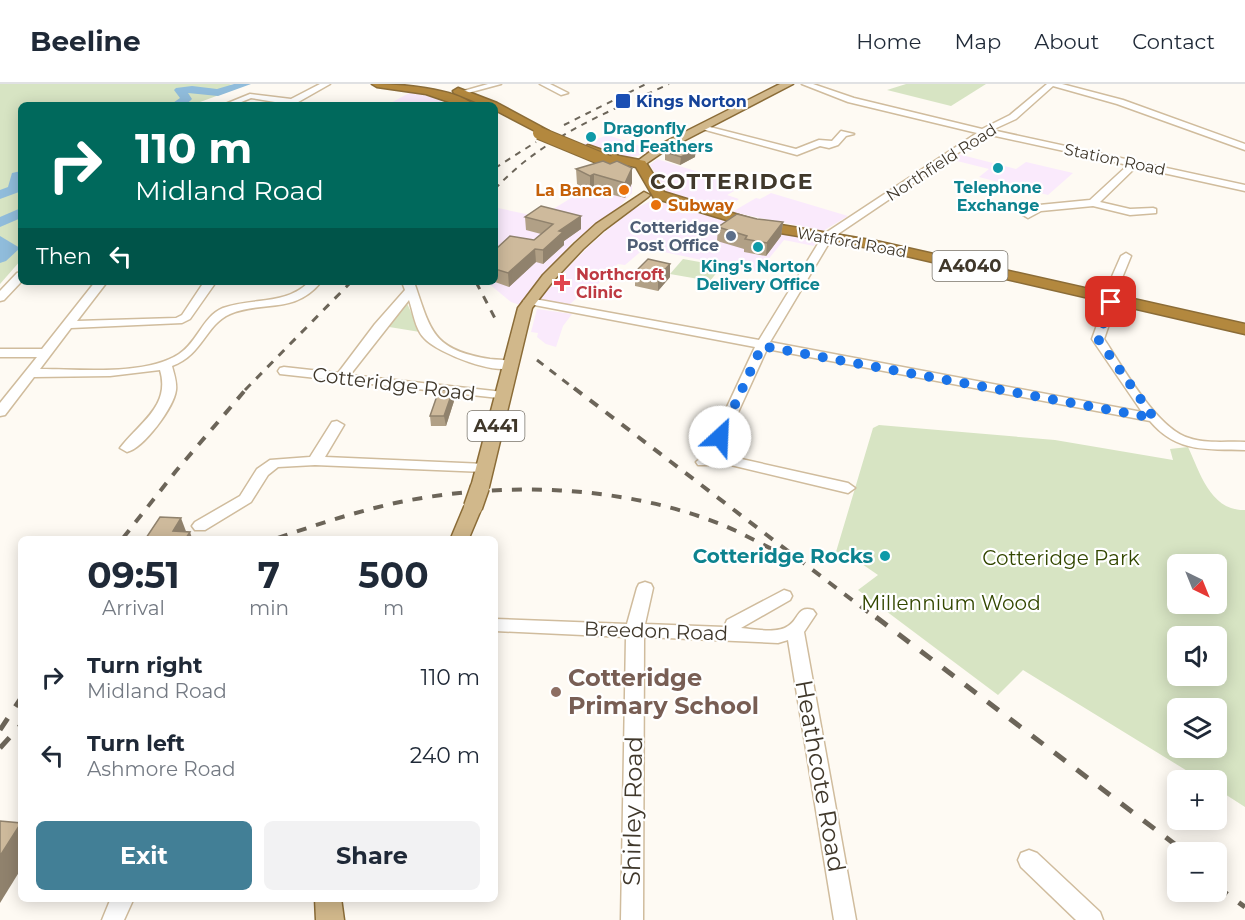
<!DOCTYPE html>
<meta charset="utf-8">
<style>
body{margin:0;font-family:Montserrat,sans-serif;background:#f2f2f3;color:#1f2937;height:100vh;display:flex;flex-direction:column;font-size:22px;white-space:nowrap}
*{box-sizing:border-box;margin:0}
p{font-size:20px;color:#747a83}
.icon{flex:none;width:33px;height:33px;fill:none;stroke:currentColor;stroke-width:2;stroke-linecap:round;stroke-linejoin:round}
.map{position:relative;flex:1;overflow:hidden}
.drawer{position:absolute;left:18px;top:452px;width:480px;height:366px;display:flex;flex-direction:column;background:#fff;border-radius:9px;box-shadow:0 3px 15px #0003}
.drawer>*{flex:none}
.banner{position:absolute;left:18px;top:18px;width:480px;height:183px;border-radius:9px;box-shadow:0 3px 15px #0003;background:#00695c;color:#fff;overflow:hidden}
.needle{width:39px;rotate:137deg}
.tools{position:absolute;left:1167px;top:470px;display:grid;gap:12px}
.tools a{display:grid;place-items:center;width:60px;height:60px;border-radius:9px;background:#fff;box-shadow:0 3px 15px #0003;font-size:30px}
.pin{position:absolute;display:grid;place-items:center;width:51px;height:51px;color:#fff;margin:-26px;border-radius:12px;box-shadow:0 3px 9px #0006}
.me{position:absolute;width:66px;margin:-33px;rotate:25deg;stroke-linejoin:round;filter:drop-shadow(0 0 4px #0008)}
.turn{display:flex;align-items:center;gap:21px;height:126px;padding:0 18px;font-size:27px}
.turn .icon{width:78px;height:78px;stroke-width:2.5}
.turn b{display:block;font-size:42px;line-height:51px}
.then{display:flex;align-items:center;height:57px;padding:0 18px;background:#0003;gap:12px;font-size:22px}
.eta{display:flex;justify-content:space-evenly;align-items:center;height:102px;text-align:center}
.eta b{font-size:36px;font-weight:700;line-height:42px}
.button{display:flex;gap:12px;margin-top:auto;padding:12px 18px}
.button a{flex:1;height:69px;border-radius:9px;background:#427f96;color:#fff;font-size:24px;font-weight:700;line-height:69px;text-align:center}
.button a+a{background:#f2f2f3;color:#1f2937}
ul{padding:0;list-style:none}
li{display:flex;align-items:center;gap:18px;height:78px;padding:0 18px}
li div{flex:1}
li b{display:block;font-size:22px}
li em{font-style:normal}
header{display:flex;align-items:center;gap:36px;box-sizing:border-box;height:84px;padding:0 30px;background:#fff;border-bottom:2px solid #e0e1e3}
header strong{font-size:28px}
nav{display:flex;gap:33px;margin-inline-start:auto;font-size:21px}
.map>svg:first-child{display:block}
.commercial{fill:#faeafc}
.green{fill:#d7e4c3;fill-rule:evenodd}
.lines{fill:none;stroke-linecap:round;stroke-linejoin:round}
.river{fill:#90bcdb;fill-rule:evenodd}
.minor-casing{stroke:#d0bc9d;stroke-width:3}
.major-casing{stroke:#8b6c37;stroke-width:3}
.highway-casing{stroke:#8b6c37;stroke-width:3}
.minor{fill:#fff;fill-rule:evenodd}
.major{fill:#d1b88b;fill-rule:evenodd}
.highway{fill:#b3883e;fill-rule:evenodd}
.rail-far3{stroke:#6c6559;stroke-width:2;stroke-dasharray:6 6;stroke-linecap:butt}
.rail-far2{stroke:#6c6559;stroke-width:3;stroke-dasharray:8 8;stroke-linecap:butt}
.rail-far1{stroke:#6c6559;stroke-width:4;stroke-dasharray:10 10;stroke-linecap:butt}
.rail{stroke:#6c6559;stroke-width:5;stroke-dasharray:14 14;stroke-linecap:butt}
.major-bridge-casing{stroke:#8b6c37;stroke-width:21;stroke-linecap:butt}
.highway-bridge-casing{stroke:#8b6c37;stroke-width:14;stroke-linecap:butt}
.major-bridge{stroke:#d1b88b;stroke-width:18}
.highway-bridge{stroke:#b3883e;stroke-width:12}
.wall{fill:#b1a086}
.shaded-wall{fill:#90826d}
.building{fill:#ceba9c;stroke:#90826d;stroke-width:1.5}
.route{stroke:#1a73e8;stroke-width:10;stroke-dasharray:0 18}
.transit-dot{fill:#1a4fb4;stroke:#fff;stroke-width:2}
.culture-dot{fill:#0f9aa8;stroke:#fff;stroke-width:2}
.food-dot{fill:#e8710a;stroke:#fff;stroke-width:2}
.service-dot{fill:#5c6f8a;stroke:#fff;stroke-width:2}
.health-dot{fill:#e0444e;stroke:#fff;stroke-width:2}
.education-dot{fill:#8d6e63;stroke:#fff;stroke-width:2}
.labels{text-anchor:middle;stroke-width:4.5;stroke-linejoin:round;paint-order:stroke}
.far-transit-label{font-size:16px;font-weight:bold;fill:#164399;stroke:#fff;text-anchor:start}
.far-culture-label{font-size:16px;font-weight:bold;fill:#0d838f;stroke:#fff}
.far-street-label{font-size:16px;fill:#40382b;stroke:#fff}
.far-food-label{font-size:16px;font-weight:bold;fill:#c56008;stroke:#fff;text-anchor:end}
.far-service-label{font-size:16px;font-weight:bold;fill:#4e5e75;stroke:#fff;text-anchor:end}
.far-health-label{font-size:16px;font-weight:bold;fill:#be3a42;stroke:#fff;text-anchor:start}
.shield{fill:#fff;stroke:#79746b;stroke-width:1.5}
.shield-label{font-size:18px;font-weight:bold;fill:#40382b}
.street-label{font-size:20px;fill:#40382b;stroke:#fff}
.culture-label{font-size:20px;font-weight:bold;fill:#0d838f;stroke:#fff;text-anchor:end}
.park-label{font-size:20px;fill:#334700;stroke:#fff}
.far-district-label{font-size:22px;font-weight:bold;letter-spacing:1.5px;fill:#40382b;stroke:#fff}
.near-education-label{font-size:24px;font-weight:bold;fill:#785e54;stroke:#fff;text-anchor:start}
.near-street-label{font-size:24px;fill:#40382b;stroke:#fff}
</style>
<header>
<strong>Beeline</strong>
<nav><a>Home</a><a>Map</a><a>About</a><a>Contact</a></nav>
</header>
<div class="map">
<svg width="1245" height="836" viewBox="0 0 1245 836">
<rect width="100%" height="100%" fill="#fefaf3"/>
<g class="commercial">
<polygon points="411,8 420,9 442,17 436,21 387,21"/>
<polygon points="608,51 652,66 637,72 622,74 583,60"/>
<polygon points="958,70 1016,85 1026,78 1073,89 1048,111 979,93 989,85 949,75"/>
<polygon points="657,75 708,91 745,101 727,111 739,115 723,125 667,108 650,81"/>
<polygon points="632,101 632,109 619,123 573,158 520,221 511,218 488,199 495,198 495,129 498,124 540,133 576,111 592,113"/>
<polygon points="771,109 848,132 823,147 732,128 756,114 760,115"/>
<polygon points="653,116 750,144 818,156 814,162 784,156 758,188 645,164 625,181 618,180 597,201 591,201 568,222 536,217 588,163 612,142 634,125"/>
<polygon points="537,225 572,230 563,242 556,263 546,260 537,253 538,249 531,248"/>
</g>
<g class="green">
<polygon points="0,0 229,0 239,2 249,0 192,21 21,21 21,176 0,200"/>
<polygon points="906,0 986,0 951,22 887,6"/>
<polygon points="683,175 722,182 710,197 670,190"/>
<polygon points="406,217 420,248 383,242"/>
<path d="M879 341 1055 356 1173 376 1170 365 1188 363C1200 388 1210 427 1245 426V723L1217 705 1216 696H1202L1023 586 998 611 858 506 878 491 862 480 836 468 873 344ZM1178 480H1216V519H1178ZM1178 552H1216V591H1178ZM1178 624H1216V663H1178Z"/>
</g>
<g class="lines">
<g class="river">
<path d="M234 0H251L218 12 188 9 192 15C186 22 179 21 170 21L180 14 174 6 176 4 192 2 217 5Z"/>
<polygon points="21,87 19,108 0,115 0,106 8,103 12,89"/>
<polygon points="21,124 21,134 0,143 0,133"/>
<polygon points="0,152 20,164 6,177 0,179"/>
</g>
<defs>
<g id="minor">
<polygon points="320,0 330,0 293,21 251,14 234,21 223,21 250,10 291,15"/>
<polygon points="488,0 501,0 464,10 460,8"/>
<polygon points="540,0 550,0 568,9 561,11"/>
<path d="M802 0H813L854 14 982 45 1010 31 1047 0H1062L1123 16 1245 60V66L1117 20 1053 2 1016 35 992 46 1245 101V107L1136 83 1100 118 1130 125 1153 124 1156 125V129L1130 131 1093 122 1041 127 1028 134 1023 131 1039 121 1090 116 1128 81 986 50 832 154 770 258 1142 328 1092 255 1106 216 1103 213 1121 172 1126 169 1131 172 1115 211 1118 214 1104 255C1123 283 1156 344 1189 354 1206 360 1227 357 1245 358V366C1207 365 1177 369 1150 337L767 265 719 370 848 399 855 404 848 409 714 377 708 381H698L696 378 705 370 755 263 529 220 523 217 529 214 759 256 824 150 977 49 848 18Z"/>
<polygon points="702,41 796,65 819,56 832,57 841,47 854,50 846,52 838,61 829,64 820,62 797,71 702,45"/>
<polygon points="21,188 21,198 4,216 0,217 0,207 17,189"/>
<path d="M95 198H107L77 237 176 234 182 231 204 198H216L190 235 182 239 71 244 40 285C80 285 145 292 179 270 198 258 202 233 223 224 253 213 285 222 309 198H321C294 231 263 216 230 230 205 241 203 271 172 282 174 290 177 298 176 306 174 323 144 364 127 368L120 364C139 339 171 322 160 286L110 292 34 293 5 331 0 332V319L37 273H0V265H42Z"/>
<path d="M402 198H414C431 247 432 266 490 275 499 276 511 275 517 281 502 295 437 269 424 254 415 245 413 227 409 216L350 291 503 308 510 312 508 315 280 290 278 287 280 284 284 283 338 289 375 240 405 206Z"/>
<polygon points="337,337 344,341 325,373 485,380 492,384 485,388 315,381 278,383 268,391 251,418 205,446 195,446 192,442 195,438 240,412 257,385 270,376 310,373 332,338"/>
<path d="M645 498 651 500 653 504 645 540 724 543 727 536 784 506 790 508 792 512 790 516 741 544C754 545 777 550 788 542 799 536 797 521 813 526L816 530 804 548 856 836H834L788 556 778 559 644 553 643 836H621L626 553 495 547V535L627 540 637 504 639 500Z"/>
<polygon points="1029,766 1037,769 1100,828 1103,836 1076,836 1021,783 1018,776 1021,769"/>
<polygon points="111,814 134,814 124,836 102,836"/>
</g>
<g id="major">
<polygon points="780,0 793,0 666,66 644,81 640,82 635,79 659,61"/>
<polygon points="644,108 650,111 648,113 604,146 583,165 553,197 532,224 489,403 486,407 474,407 471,403 518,224 543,191 575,159 596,140"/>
<polygon points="473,417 479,419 482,423 469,454 451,454 464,423 467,419"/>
<polygon points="315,814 341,814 344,836 316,836"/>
</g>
<g id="highway">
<path d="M372 0C399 0 454 4 474 21H458L426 10 377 3Z"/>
<polygon points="458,4 497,19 549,47 547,49 539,49 495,26 495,21 483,21 454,9 453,7"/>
<polygon points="588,61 619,72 645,77 664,108 758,137 876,157 1245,240 1245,250 876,165 756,145 654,114 636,83 612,78 584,68 582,65"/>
</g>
</defs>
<use href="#minor" class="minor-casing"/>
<use href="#major" class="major-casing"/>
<use href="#highway" class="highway-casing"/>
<use href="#minor" class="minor"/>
<use href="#major" class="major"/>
<use href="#highway" class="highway"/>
<g class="rail-far3">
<polyline points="564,41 646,0"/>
<polyline points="495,84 536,58"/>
<path d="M495 105C543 53 606 29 669 0"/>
</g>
<g class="rail-far2">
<polyline points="476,198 498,240"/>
<polyline points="537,276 576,306"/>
<polyline points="245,306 351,198"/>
</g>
<g class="rail-far1">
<polyline points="574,304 877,535"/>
<polyline points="123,454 176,387 247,304"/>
<path d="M278 454C318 440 358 427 400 418 504 397 623 401 723 441 742 449 761 460 780 469"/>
</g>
<g class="rail">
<polyline points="876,533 1185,768"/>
<polyline points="0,646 21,614"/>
<polyline points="0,664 21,641"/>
<polyline points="1216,802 1245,823"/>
</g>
<defs>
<polyline id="major-bridge" points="473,423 480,403"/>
<polyline id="highway-bridge" points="539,49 609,78"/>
</defs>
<use href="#major-bridge" class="major-bridge-casing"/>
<use href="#highway-bridge" class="highway-bridge-casing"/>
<use href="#major-bridge" class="major-bridge"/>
<use href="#highway-bridge" class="highway-bridge"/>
</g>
<g class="wall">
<polygon points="665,68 695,73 680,81 665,76"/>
<polygon points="576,85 632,99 625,114 594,106 590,107 577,100"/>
<polygon points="581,132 581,145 564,157 564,161 543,180 536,178 509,203 495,198 495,164 497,164 534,156 541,150 526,146 525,133"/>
<polygon points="757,135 783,138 781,152 766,172 744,168 744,165 717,157 718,143"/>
<polygon points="635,188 670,193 658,207 635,202"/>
<polygon points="454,317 446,342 431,342 430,332"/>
</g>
<g class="shaded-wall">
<polygon points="696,65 695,73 680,81 681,73"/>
<polygon points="632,84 632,99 625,114 625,99"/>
<polygon points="594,90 594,106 590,107 590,92"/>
<polygon points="581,132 581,145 564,157 564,161 543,180 543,166 559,147"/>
<polygon points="783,138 781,152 766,172 767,159"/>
<polygon points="535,165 536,178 509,203 508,189"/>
<polygon points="670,180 670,193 658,207 658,193"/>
<polygon points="453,306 454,317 446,342 444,332"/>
<polygon points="181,434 187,450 173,447"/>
<polygon points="190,448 192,454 186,454"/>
<polygon points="21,739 21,785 0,819 0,772"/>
</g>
<g class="building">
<polygon points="681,61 696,65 681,73 665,68"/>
<polygon points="603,77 610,80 617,77 632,84 625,99 594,90 590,92 576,85"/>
<polygon points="541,122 581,132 559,147 563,148 543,166 535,165 508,189 495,185 495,164 497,164 510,152 534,156 553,140 525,133"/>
<polygon points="737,130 757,135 783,138 767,159 745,155 747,152 718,143"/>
<polygon points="648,175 670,180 658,193 635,188"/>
<polygon points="439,306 453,306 444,332 430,332"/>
<polygon points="160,433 181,434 173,447 190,448 186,454 146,454"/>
<polygon points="0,737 21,739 0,772"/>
</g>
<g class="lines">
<polyline class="route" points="720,353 762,262 1154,334 1098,255 1111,218"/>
</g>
<rect class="transit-dot" x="615" y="9" width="16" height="16" rx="3"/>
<g class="culture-dot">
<circle cx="591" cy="53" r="6"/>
<circle cx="998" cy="84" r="6"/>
<circle cx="758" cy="163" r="6"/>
<circle cx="885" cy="472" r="6"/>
</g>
<g class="food-dot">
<circle cx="624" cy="106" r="6"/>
<circle cx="656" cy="121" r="6"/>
</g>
<circle class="service-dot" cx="731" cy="152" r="6"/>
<path class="health-dot" d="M559 190h6v6h6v6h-6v6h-6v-6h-6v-6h6z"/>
<circle class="education-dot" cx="556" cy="608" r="6"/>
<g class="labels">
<g class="far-transit-label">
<text x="636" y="23">Kings Norton</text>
</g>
<g class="far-culture-label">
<text x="603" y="50" text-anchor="start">Dragonfly<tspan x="603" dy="18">and Feathers</tspan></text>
<text x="998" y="109">Telephone<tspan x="998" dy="18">Exchange</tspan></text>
<text x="758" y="188">King's Norton<tspan x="758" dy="18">Delivery Office</tspan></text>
</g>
<g class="far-street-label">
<text transform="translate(1115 75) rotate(12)" y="6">Station Road</text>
<text transform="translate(941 78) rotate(-33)" y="6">Northfield Road</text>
<text transform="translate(852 158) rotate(10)" y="6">Watford Road</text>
</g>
<g class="far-food-label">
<text x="612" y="112">La Banca</text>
<text x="668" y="127" text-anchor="start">Subway</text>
</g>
<g class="far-service-label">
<text x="719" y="149">Cotteridge<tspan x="719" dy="18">Post Office</tspan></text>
</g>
<g class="far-health-label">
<text x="576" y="196">Northcroft<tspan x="576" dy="18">Clinic</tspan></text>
</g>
<g class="shield">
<rect x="932.5" y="167" width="75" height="30" rx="4.5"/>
<rect x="467.5" y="327" width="57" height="30" rx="4.5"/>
</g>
<g class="shield-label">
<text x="970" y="188">A4040</text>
<text x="496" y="348">A441</text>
</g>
<g class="street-label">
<text transform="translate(394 300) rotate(7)" y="7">Cotteridge Road</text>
<text transform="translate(656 547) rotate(2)" y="7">Breedon Road</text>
</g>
<g class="culture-label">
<text x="873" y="479">Cotteridge Rocks</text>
</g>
<g class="park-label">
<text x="1061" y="481">Cotteridge Park</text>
<text x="951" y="526">Millennium Wood</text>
</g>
<g class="far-district-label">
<text x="732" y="105">COTTERIDGE</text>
</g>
<g class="near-education-label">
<text x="568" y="602">Cotteridge<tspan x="568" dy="28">Primary School</tspan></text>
</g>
<g class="near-street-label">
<text transform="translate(820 692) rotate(80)" y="8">Heathcote Road</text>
<text transform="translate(633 727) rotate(-89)" y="8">Shirley Road</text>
</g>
</g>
</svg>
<div class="tools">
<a><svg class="needle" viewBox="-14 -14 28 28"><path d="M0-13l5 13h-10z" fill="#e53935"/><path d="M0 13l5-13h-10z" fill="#747a83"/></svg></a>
<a><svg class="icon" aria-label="sound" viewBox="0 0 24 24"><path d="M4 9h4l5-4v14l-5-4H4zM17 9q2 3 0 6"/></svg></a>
<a><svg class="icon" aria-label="layers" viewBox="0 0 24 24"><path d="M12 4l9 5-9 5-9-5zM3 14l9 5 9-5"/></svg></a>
<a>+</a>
<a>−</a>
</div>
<div class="pin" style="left:1111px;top:218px;background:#d93025"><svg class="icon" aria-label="arrive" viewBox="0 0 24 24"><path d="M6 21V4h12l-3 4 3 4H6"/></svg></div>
<svg class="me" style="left:720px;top:353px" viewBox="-20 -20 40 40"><circle r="19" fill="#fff"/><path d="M0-13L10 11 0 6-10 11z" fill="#1a73e8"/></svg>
<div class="banner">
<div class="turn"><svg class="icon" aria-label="right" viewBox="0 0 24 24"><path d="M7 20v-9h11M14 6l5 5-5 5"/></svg><div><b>110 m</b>Midland Road</div></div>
<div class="then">Then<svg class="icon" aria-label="left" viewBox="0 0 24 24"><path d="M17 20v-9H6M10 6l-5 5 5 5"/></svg></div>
</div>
<section class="drawer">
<div class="eta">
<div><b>09:51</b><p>Arrival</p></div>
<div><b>7</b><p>min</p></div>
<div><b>500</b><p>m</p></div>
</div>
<ul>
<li><svg class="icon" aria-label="right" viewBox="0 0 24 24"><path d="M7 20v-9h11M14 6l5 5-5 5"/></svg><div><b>Turn right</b><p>Midland Road</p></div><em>110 m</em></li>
<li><svg class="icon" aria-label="left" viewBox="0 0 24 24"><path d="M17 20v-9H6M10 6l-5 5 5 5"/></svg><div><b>Turn left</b><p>Ashmore Road</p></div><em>240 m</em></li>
</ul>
<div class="button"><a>Exit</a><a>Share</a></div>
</section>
</div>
